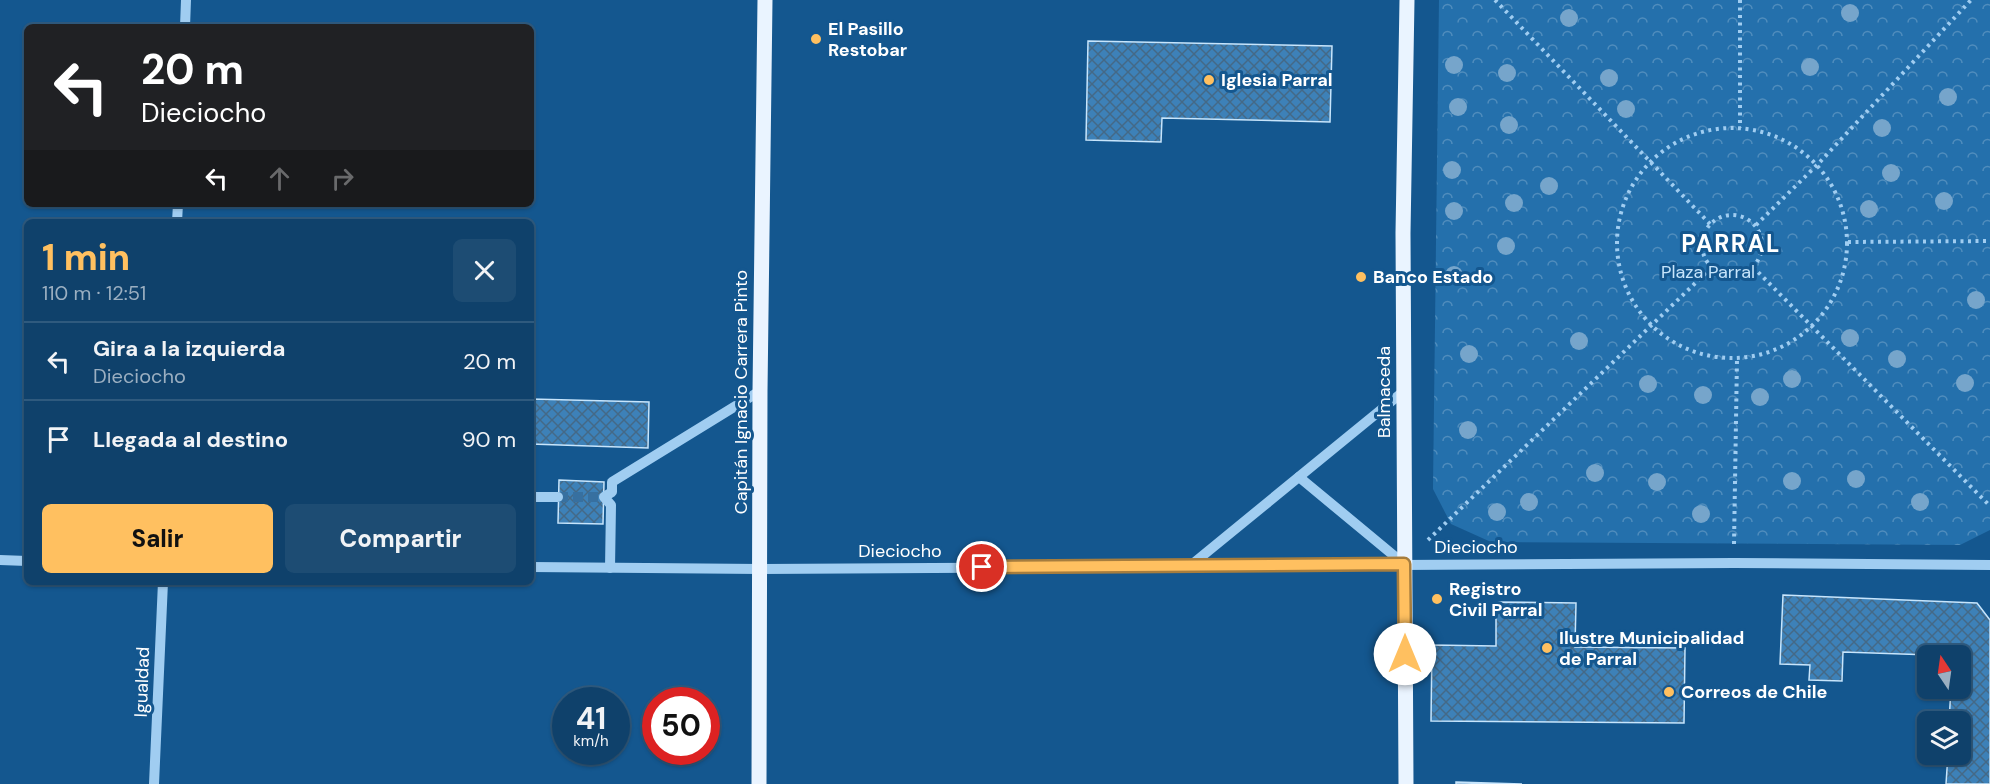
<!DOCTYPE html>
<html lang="es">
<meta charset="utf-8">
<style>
body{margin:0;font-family:"DM Sans",sans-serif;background:#1d4c73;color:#f1f3f6;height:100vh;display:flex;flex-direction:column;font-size:22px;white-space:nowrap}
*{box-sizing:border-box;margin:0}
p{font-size:20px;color:#9bafc1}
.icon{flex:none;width:33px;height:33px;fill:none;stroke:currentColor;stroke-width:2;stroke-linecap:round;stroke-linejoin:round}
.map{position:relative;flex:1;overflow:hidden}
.panel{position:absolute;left:24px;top:219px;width:510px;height:366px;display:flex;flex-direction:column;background:#0f416b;border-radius:9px;box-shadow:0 2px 4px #0004,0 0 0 2px #2f5a7e}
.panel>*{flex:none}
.hud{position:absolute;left:24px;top:24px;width:510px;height:183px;border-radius:9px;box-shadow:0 2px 4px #0004,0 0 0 2px #2f5a7e;background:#202124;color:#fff;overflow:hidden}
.needle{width:39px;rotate:347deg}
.controls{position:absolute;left:1917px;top:645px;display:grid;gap:12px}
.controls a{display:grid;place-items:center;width:54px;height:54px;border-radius:9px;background:#0f416b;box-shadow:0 2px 4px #0004,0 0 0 2px #2f5a7e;font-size:30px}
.speed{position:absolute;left:552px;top:687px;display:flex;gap:12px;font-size:30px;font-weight:700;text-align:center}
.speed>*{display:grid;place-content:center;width:78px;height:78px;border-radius:50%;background:#0f416b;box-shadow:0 2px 4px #0004,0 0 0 2px #2f5a7e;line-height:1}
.speed small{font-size:15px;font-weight:400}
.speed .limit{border:9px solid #d22;background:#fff;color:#111}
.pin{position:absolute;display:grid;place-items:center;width:51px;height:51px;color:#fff;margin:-26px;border:3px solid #fff;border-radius:50%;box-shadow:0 2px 6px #0007}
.me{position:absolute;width:66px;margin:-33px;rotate:0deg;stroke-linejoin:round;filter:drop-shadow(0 0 4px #0008)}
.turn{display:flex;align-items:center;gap:21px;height:126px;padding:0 18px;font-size:27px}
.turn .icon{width:78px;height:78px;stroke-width:2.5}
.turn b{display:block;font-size:42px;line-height:51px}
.lanes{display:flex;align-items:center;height:57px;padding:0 18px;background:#0003;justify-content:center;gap:30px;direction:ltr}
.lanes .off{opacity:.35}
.round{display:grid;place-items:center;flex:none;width:63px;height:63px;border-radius:9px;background:#1d4c73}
.head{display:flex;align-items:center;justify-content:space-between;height:102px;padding:0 18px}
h1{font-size:36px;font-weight:800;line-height:45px;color:#ffc060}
.primary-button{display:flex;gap:12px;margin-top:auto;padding:12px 18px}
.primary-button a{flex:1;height:69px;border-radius:9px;background:#ffc060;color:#111;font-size:24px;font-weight:800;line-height:69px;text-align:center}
.primary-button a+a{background:#1d4c73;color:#f1f3f6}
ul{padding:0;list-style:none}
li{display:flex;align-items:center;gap:18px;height:78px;padding:0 18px;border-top:2px solid #2f5a7e}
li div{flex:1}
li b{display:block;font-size:22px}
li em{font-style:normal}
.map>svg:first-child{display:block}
.park{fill:url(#park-crowns)}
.building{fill:url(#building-cross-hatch);stroke:#c7e5fc;stroke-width:1.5}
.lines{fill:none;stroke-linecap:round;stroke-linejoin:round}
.minor-tunnel{stroke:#3770a0;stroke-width:10;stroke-dasharray:10 5;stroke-linecap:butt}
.path{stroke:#a0cdf1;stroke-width:4;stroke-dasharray:3 4.5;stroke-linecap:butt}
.minor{stroke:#a0cdf1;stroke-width:10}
.major{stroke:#eaf4ff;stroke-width:15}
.tree{fill:#76a5cb}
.route-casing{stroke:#a67d3e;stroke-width:15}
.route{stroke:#ffc060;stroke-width:10}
.poi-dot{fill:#ffc060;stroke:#14578f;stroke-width:2}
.labels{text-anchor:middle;stroke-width:6;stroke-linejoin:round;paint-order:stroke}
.poi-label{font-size:18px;font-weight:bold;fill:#fff;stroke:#14578f;text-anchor:start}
.park-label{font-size:18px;fill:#c7e5fc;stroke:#14578f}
.street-label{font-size:18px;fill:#fff;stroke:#14578f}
.district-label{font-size:24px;font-weight:bold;letter-spacing:1.5px;fill:#fff;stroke:#14578f}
</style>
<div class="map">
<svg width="1990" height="784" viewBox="0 0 1990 784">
<defs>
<pattern id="park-crowns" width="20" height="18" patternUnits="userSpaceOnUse" patternTransform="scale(1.5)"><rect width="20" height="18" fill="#2470ac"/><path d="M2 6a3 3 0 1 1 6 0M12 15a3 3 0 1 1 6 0" fill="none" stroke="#508dbd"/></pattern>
<pattern id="building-cross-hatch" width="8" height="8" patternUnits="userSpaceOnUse" patternTransform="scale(1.5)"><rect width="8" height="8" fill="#3d81b8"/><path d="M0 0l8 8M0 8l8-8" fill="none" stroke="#446987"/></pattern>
</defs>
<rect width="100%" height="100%" fill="#14578f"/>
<polygon class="park" points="1439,0 1990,0 1990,530 1960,545 1491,542 1451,524 1433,489"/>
<g class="building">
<polygon points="1088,41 1332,46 1330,122 1162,118 1161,142 1086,140"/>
<polygon points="531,399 649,402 648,448 531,444"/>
<polygon points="559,480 604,482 603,524 558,523"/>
<polygon points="1783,595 1977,603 1990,620 1990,784 1946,784 1948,754 1960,754 1960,722 1949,722 1951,688 1960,688 1960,656 1843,652 1842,681 1809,680 1810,665 1780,664"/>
<polygon points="1496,602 1576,603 1575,647 1685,648 1684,723 1431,721 1432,645 1496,646"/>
<polygon points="1456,782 1522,784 1456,784"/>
</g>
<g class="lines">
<polyline class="minor-tunnel" points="558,497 604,497"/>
<g class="path">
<polyline points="1495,0 1710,224"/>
<polyline points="1740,0 1740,128"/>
<circle cx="1732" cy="243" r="115"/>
<circle cx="1732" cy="245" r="30"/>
<polyline points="1756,225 1818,164 1971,0"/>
<polyline points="1848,242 1990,241"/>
<polyline points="1753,267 1990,506"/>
<polyline points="1428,540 1711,268"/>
<polyline points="1734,544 1737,359"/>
</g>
<g class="minor">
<polyline points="185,27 186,0"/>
<polyline points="177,222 178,204"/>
<polyline points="1299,477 1404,564"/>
<polyline points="531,497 558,497"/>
<polyline points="0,560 27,561"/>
<polyline points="1190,566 1404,391"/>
<polyline points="531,567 760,569 1734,563 1990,565"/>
<polyline points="610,568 611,505 604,497 612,492 612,482 760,391"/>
<polyline points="154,784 163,582"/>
</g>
<g class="major">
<polyline points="759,784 760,391 765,0"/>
<polyline points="1406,784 1403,233 1407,0"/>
</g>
</g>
<g class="tree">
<circle cx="1850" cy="13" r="9"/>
<circle cx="1569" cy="18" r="9"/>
<circle cx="1454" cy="65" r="9"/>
<circle cx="1810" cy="67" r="9"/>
<circle cx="1507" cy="73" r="9"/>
<circle cx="1609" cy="78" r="9"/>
<circle cx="1948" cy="97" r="9"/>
<circle cx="1458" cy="107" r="9"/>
<circle cx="1626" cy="109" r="9"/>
<circle cx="1509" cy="125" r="9"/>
<circle cx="1882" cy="128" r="9"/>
<circle cx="1452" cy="170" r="9"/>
<circle cx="1891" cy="173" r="9"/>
<circle cx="1549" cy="186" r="9"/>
<circle cx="1944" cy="201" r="9"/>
<circle cx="1514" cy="203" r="9"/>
<circle cx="1869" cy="209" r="9"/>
<circle cx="1454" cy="211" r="9"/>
<circle cx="1506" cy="246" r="9"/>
<circle cx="1454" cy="275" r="9"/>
<circle cx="1976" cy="300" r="9"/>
<circle cx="1850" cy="338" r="9"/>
<circle cx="1579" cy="341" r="9"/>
<circle cx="1469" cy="354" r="9"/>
<circle cx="1897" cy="359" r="9"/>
<circle cx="1792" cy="379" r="9"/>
<circle cx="1965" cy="383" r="9"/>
<circle cx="1648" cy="384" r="9"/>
<circle cx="1703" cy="395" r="9"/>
<circle cx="1760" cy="397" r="9"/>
<circle cx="1468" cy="430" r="9"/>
<circle cx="1595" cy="473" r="9"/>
<circle cx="1856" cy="479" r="9"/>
<circle cx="1792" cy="481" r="9"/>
<circle cx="1657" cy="482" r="9"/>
<circle cx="1529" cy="502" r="9"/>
<circle cx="1920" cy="502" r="9"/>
<circle cx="1497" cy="512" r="9"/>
<circle cx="1701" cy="514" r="9"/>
</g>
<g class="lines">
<defs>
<polyline id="route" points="982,567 1404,564 1405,654"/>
</defs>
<use href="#route" class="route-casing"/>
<use href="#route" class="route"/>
</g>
<g class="poi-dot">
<circle cx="816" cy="39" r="6"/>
<circle cx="1209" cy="80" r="6"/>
<circle cx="1361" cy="277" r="6"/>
<circle cx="1437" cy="599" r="6"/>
<circle cx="1547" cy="648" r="6"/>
<circle cx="1669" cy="692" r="6"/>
</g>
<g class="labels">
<g class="poi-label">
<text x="828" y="35">El Pasillo<tspan x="828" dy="21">Restobar</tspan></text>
<text x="1221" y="86">Iglesia Parral</text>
<text x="1373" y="283">Banco Estado</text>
<text x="1449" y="595">Registro<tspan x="1449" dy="21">Civil Parral</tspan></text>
<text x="1559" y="644">Ilustre Municipalidad<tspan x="1559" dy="21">de Parral</tspan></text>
<text x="1681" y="698">Correos de Chile</text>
</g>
<g class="park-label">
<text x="1708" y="278">Plaza Parral</text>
</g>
<g class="street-label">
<text transform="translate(741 392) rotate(-90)" y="6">Capitán Ignacio Carrera Pinto</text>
<text transform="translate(1384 392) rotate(-90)" y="6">Balmaceda</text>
<text x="1476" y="553">Dieciocho</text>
<text x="900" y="557">Dieciocho</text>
<text transform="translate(142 682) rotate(-88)" y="6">Igualdad</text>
</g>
<g class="district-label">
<text x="1731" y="252">PARRAL</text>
</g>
</g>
</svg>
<div class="controls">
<a><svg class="needle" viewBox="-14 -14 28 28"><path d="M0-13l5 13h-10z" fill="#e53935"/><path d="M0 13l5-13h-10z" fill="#9bafc1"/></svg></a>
<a><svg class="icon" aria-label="layers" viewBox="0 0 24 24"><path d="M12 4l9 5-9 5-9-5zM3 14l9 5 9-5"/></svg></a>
</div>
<div class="speed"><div>41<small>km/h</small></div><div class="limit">50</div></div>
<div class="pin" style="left:982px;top:567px;background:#d93025"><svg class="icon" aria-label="arrive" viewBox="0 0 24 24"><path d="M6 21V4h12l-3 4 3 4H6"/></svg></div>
<svg class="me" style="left:1405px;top:654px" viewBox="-20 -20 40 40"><circle r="19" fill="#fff"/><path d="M0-13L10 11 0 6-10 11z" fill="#ffc060"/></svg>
<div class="hud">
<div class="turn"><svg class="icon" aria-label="left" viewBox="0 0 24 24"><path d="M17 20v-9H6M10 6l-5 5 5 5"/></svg><div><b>20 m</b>Dieciocho</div></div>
<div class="lanes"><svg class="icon" aria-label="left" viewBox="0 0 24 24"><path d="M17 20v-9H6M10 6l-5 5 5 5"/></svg><svg class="icon off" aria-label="ahead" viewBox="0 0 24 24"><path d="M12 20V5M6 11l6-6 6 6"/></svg><svg class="icon off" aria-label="right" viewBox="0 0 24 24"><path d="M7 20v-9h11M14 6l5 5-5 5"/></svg></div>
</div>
<section class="panel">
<div class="head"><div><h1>1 min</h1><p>110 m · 12:51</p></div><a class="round"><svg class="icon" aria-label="close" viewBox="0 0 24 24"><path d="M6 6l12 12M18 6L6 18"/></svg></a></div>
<ul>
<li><svg class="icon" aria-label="left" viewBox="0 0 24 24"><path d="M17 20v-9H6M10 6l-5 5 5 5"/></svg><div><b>Gira a la izquierda</b><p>Dieciocho</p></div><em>20 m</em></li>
<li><svg class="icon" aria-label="arrive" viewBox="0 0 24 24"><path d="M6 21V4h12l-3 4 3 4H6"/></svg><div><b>Llegada al destino</b></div><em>90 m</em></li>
</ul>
<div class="primary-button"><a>Salir</a><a>Compartir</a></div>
</section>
</div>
